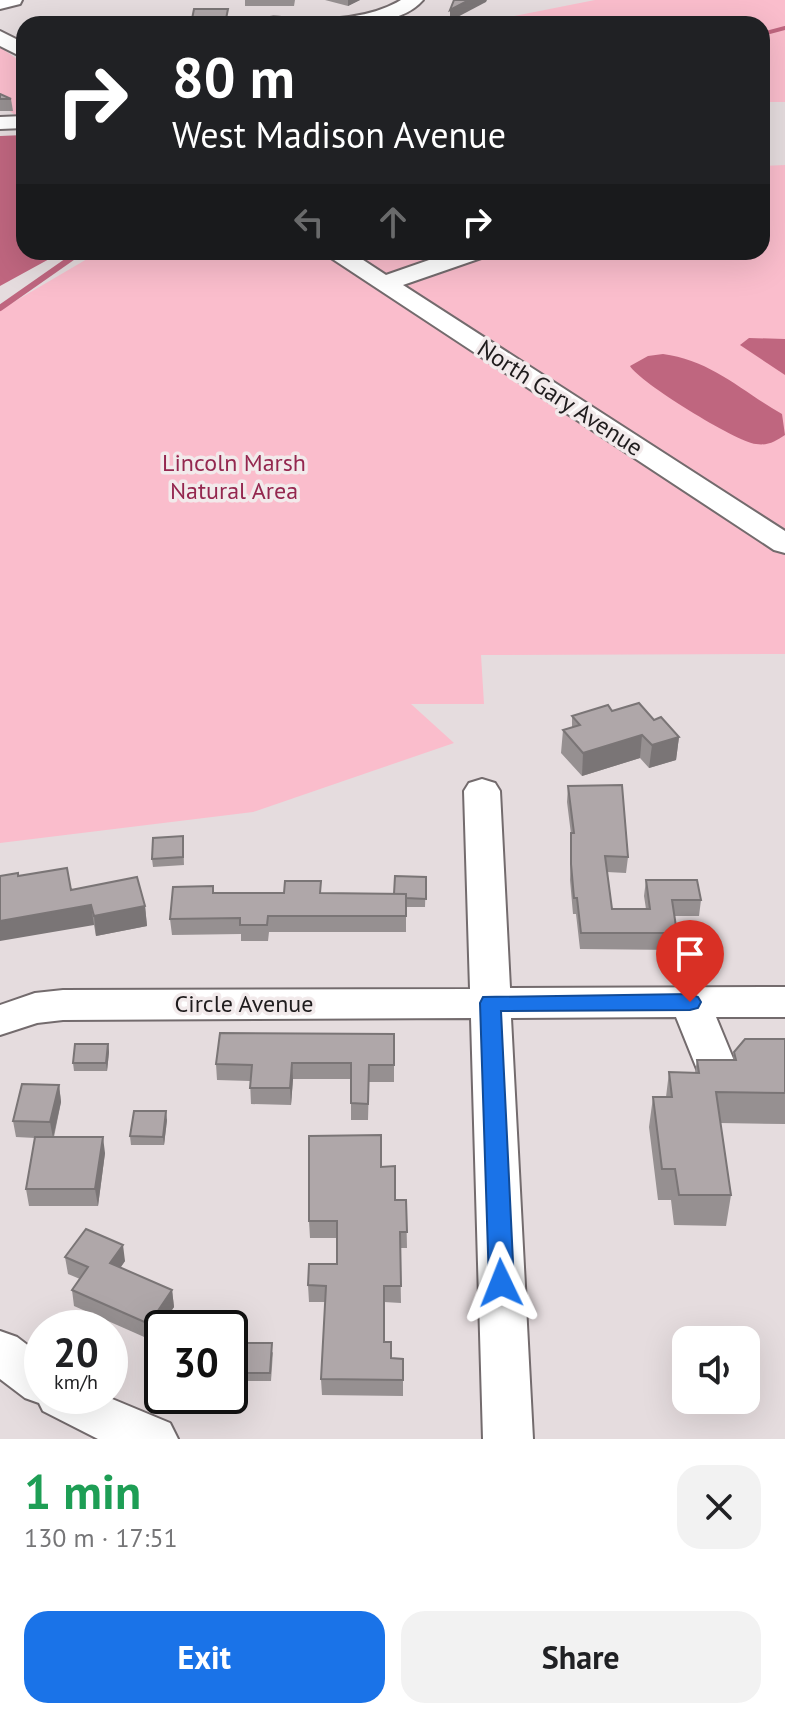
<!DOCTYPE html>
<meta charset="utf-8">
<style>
body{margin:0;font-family:"PT Sans",sans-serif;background:#f2f2f2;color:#202124;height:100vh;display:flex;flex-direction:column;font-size:30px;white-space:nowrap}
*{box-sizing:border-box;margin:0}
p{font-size:26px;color:#757577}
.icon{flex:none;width:44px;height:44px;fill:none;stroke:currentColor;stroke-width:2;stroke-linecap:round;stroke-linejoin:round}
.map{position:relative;height:1439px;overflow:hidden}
.panel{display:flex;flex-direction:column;background:#fff;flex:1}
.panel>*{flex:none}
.guide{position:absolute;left:16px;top:16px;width:754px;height:244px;border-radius:24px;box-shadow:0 8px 32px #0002;background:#202124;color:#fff;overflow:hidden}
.controls{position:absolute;left:672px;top:1326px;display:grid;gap:16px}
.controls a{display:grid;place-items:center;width:88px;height:88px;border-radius:16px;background:#fff;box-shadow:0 8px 32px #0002;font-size:40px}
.speed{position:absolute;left:24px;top:1310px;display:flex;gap:16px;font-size:40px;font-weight:700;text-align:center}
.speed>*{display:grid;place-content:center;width:104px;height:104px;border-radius:50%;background:#fff;box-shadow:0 8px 32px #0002;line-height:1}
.speed small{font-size:20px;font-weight:400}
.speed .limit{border:4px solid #111;border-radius:12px;background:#fff;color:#111}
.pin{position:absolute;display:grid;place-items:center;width:68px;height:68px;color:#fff;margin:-82px -34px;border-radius:50% 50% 50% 0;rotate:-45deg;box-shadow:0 0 8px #0007}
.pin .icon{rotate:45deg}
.me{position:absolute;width:88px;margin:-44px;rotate:358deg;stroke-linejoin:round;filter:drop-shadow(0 0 6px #0008)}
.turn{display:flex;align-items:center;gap:28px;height:168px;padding:0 24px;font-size:36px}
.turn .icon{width:104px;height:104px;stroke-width:2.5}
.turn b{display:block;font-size:56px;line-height:68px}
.lanes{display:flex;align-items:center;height:76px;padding:0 24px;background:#0003;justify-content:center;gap:40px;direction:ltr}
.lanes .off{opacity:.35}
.round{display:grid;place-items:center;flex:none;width:84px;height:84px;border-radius:24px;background:#f2f2f2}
.headline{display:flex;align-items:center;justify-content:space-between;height:136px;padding:0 24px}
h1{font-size:48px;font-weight:700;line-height:60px;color:#1e9e55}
.button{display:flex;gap:16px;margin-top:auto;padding:16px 24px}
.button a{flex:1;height:92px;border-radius:24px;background:#1a73e8;color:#fff;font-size:32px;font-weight:700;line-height:92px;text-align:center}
.button a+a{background:#f2f2f2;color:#202124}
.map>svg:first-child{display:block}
.green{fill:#fabdcc}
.water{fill:#bf667f}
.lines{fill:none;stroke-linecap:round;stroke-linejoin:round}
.stream-far1{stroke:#bf667f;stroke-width:4}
.stream{stroke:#bf667f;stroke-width:6}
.minor-casing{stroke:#736b6d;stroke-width:4}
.minor{fill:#fff;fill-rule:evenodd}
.wall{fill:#969091}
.shaded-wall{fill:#7a7576}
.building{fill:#afa7a9;stroke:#7a7576;stroke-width:2}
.route{fill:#1a73e8;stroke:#114b97;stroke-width:2}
.labels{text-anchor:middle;stroke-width:7;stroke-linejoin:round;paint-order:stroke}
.street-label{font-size:24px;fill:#1f1c1d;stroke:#f2eaeb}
.park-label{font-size:24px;fill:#94274f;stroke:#f2eaeb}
</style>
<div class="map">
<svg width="785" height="1439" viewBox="0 0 785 1439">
<rect width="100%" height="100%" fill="#e5dcde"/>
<g class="green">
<polygon points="595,0 785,0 785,102 762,102 762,24 474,24"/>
<polygon points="0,47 24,64 24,114 16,116 0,103"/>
<polygon points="785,165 785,654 481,655 484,704 411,704 454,743 253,812 0,843 0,310 99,252 762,252 762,166"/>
</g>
<g class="water">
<polygon points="24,135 24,252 62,252 0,286 0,136"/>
<polygon points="749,338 785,339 785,375 740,345"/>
<path d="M663 354C711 360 743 392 782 414L785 435C776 441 768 446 756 444 736 442 639 382 630 366L648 356Z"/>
</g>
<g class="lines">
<polyline class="stream-far1" points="762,34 785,28"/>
<polyline class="stream" points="0,308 80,252"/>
<defs>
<g id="minor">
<polygon points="0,0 22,0 20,4 0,9"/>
<path d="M401 0H423C393 36 297 24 253 24L256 20C273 16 278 18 294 19 327 21 372 18 401 0Z"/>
<polygon points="0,31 24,43 24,58 0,46"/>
<polygon points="24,116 24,128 0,129 0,117"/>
<polygon points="322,252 351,252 386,275 452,252 487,252 484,257 403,285 785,531 785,553 774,550"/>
<polygon points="482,779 495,783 500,791 510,988 785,987 785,1017 716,1017 737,1068 731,1079 716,1084 701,1079 676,1017 511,1018 533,1439 483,1439 471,1018 63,1020 37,1023 0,1035 0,1005 35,993 63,990 470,989 464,791 469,783"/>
<polygon points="0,1331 17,1337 42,1356 42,1396 105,1396 170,1423 178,1439 98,1439 43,1411 39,1403 25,1398 0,1379"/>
</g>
</defs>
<use href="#minor" class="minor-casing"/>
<use href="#minor" class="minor"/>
</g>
<g class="wall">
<polygon points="245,0 295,0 294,6 245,6"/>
<polygon points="325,0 360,0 348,6"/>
<polygon points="0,94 11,99 13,111 0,111"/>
<polygon points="612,711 654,720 679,737 676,760 649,768 640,758 582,776 561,753 563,730 572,727 572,716"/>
<polygon points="568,786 628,857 626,873 607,872 612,909 646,909 644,896 646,880 701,900 699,916 674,916 677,933 675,950 580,949 576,914 573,914 570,880 571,834 567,802"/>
<polygon points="183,836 184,865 153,867 152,859"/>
<polygon points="18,876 145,906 147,926 96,936 94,925"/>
<polygon points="426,877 425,907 406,907 406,932 269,932 268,941 241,941 241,934 172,935 170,919 214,893 284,893 321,881 321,893 394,894"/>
<polygon points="394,1034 394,1082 369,1082 368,1120 351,1120 351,1079 293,1079 291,1105 251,1104 250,1081 217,1080 216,1064"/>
<polygon points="785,1039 785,1124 720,1123 731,1195 726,1226 674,1225 671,1200 658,1200 649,1127 653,1097 666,1097 669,1072 695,1073 697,1060 733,1060 734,1052"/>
<polygon points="108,1044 109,1052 107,1071 74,1071 73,1063"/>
<polygon points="59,1085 61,1102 54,1137 105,1153 98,1206 29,1206 26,1189 35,1138 16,1137 13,1121"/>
<polygon points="167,1120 164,1145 131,1145 130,1136"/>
<polygon points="381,1167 395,1200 406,1200 407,1248 400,1248 401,1303 384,1302 384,1342 391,1358 403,1359 403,1396 322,1395 321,1379 325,1302 309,1302 308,1285 337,1264 337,1238 310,1238 309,1221"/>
<polygon points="65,1257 125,1261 120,1268 172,1290 174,1307 151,1340 74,1306 72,1290 80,1279 68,1274"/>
<polygon points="273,1352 271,1381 235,1381 234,1373"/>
</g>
<g class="shaded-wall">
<polygon points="348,0 360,0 348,6"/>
<polygon points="469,0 487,0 486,2 450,21 450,10"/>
<polygon points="642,735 640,758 582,776 583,753"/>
<polygon points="679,737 676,760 649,768 652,745"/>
<polygon points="91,905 94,925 0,941 0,921"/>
<polygon points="145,906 147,926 96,936 94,916"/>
<polygon points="108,1044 109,1052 107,1071 106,1063"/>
<polygon points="292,1063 293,1079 291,1105 290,1088"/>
<polygon points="59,1085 61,1102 53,1138 50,1122"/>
<polygon points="166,1111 167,1120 164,1145 163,1137"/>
<polygon points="103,1137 105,1153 98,1206 95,1189"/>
<polygon points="123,1245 125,1261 112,1280 110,1263"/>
<polygon points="172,1290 174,1307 151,1340 149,1324"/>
</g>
<g class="building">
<polygon points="454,0 469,0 450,10"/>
<polygon points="194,9 228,9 225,24 191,24"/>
<polygon points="0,94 11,99 0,99"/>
<polygon points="639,703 654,720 661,717 679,737 652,745 642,735 583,753 563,730 580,725 572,716 608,705 612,711"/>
<polygon points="622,785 628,857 605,856 612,909 650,909 646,880 697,880 701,900 672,900 677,933 581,933 577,898 574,898 571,864 571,833 574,833 568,786"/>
<polygon points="183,836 183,857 152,859 153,838"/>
<polygon points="67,868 71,890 137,877 145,906 94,916 91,905 0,921 0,876 18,873 18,876"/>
<polygon points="395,876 426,877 426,899 406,898 406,894 394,894"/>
<polygon points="285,881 321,881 320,893 406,894 406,916 268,916 267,925 240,925 240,918 170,919 173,887 213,886 213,893 284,893"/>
<polygon points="220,1033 394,1034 394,1065 369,1065 368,1104 351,1103 351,1063 292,1063 290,1088 250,1088 252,1065 216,1064"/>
<polygon points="745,1039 785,1039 785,1093 716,1092 731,1195 679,1195 675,1169 662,1169 653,1097 672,1097 669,1072 699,1073 697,1060 736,1060 734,1052"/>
<polygon points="75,1044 108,1044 106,1063 73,1063"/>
<polygon points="22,1084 59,1085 50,1122 13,1121"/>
<polygon points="134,1111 166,1111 163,1137 130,1136"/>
<polygon points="381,1135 381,1167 395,1166 395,1200 406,1200 407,1232 400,1232 401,1286 384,1286 384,1342 391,1342 391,1358 403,1359 403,1380 321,1379 326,1286 308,1285 309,1264 337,1264 337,1221 309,1221 309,1136"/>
<polygon points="35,1137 103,1137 95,1189 26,1189"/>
<polygon points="86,1229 123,1245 110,1263 172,1290 149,1324 72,1290 88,1267 65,1257"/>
<polygon points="236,1343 272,1343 270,1373 234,1373"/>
</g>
<polygon class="route" points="690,994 698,997 701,1002 698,1008 690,1010 501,1011 514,1283 510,1291 501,1294 493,1291 489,1283 480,1003 483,997"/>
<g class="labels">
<g class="street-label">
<text transform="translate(560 398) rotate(33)" y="8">North Gary Avenue</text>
<text x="244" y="1012">Circle Avenue</text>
</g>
<g class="park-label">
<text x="234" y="471">Lincoln Marsh<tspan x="234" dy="28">Natural Area</tspan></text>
</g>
</g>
</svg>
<div class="controls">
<a><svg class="icon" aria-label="sound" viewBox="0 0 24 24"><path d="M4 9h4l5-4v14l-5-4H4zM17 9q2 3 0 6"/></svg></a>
</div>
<div class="speed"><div>20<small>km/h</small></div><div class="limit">30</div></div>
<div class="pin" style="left:690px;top:1002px;background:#d93025"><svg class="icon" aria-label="arrive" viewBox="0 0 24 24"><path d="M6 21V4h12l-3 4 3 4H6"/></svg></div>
<svg class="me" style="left:501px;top:1283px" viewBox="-20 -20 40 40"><path d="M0-17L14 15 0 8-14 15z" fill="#1a73e8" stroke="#fff" stroke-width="4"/></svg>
<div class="guide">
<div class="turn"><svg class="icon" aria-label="right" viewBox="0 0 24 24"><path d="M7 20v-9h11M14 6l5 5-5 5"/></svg><div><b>80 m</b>West Madison Avenue</div></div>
<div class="lanes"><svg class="icon off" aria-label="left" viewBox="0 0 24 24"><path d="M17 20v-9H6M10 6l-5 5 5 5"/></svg><svg class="icon off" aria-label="ahead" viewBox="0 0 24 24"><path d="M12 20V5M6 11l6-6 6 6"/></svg><svg class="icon" aria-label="right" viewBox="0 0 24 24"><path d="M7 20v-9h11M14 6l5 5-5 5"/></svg></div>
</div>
</div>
<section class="panel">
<div class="headline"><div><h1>1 min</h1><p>130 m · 17:51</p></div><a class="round"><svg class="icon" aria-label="close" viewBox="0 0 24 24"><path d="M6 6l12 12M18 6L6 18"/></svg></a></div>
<div class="button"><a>Exit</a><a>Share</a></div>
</section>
